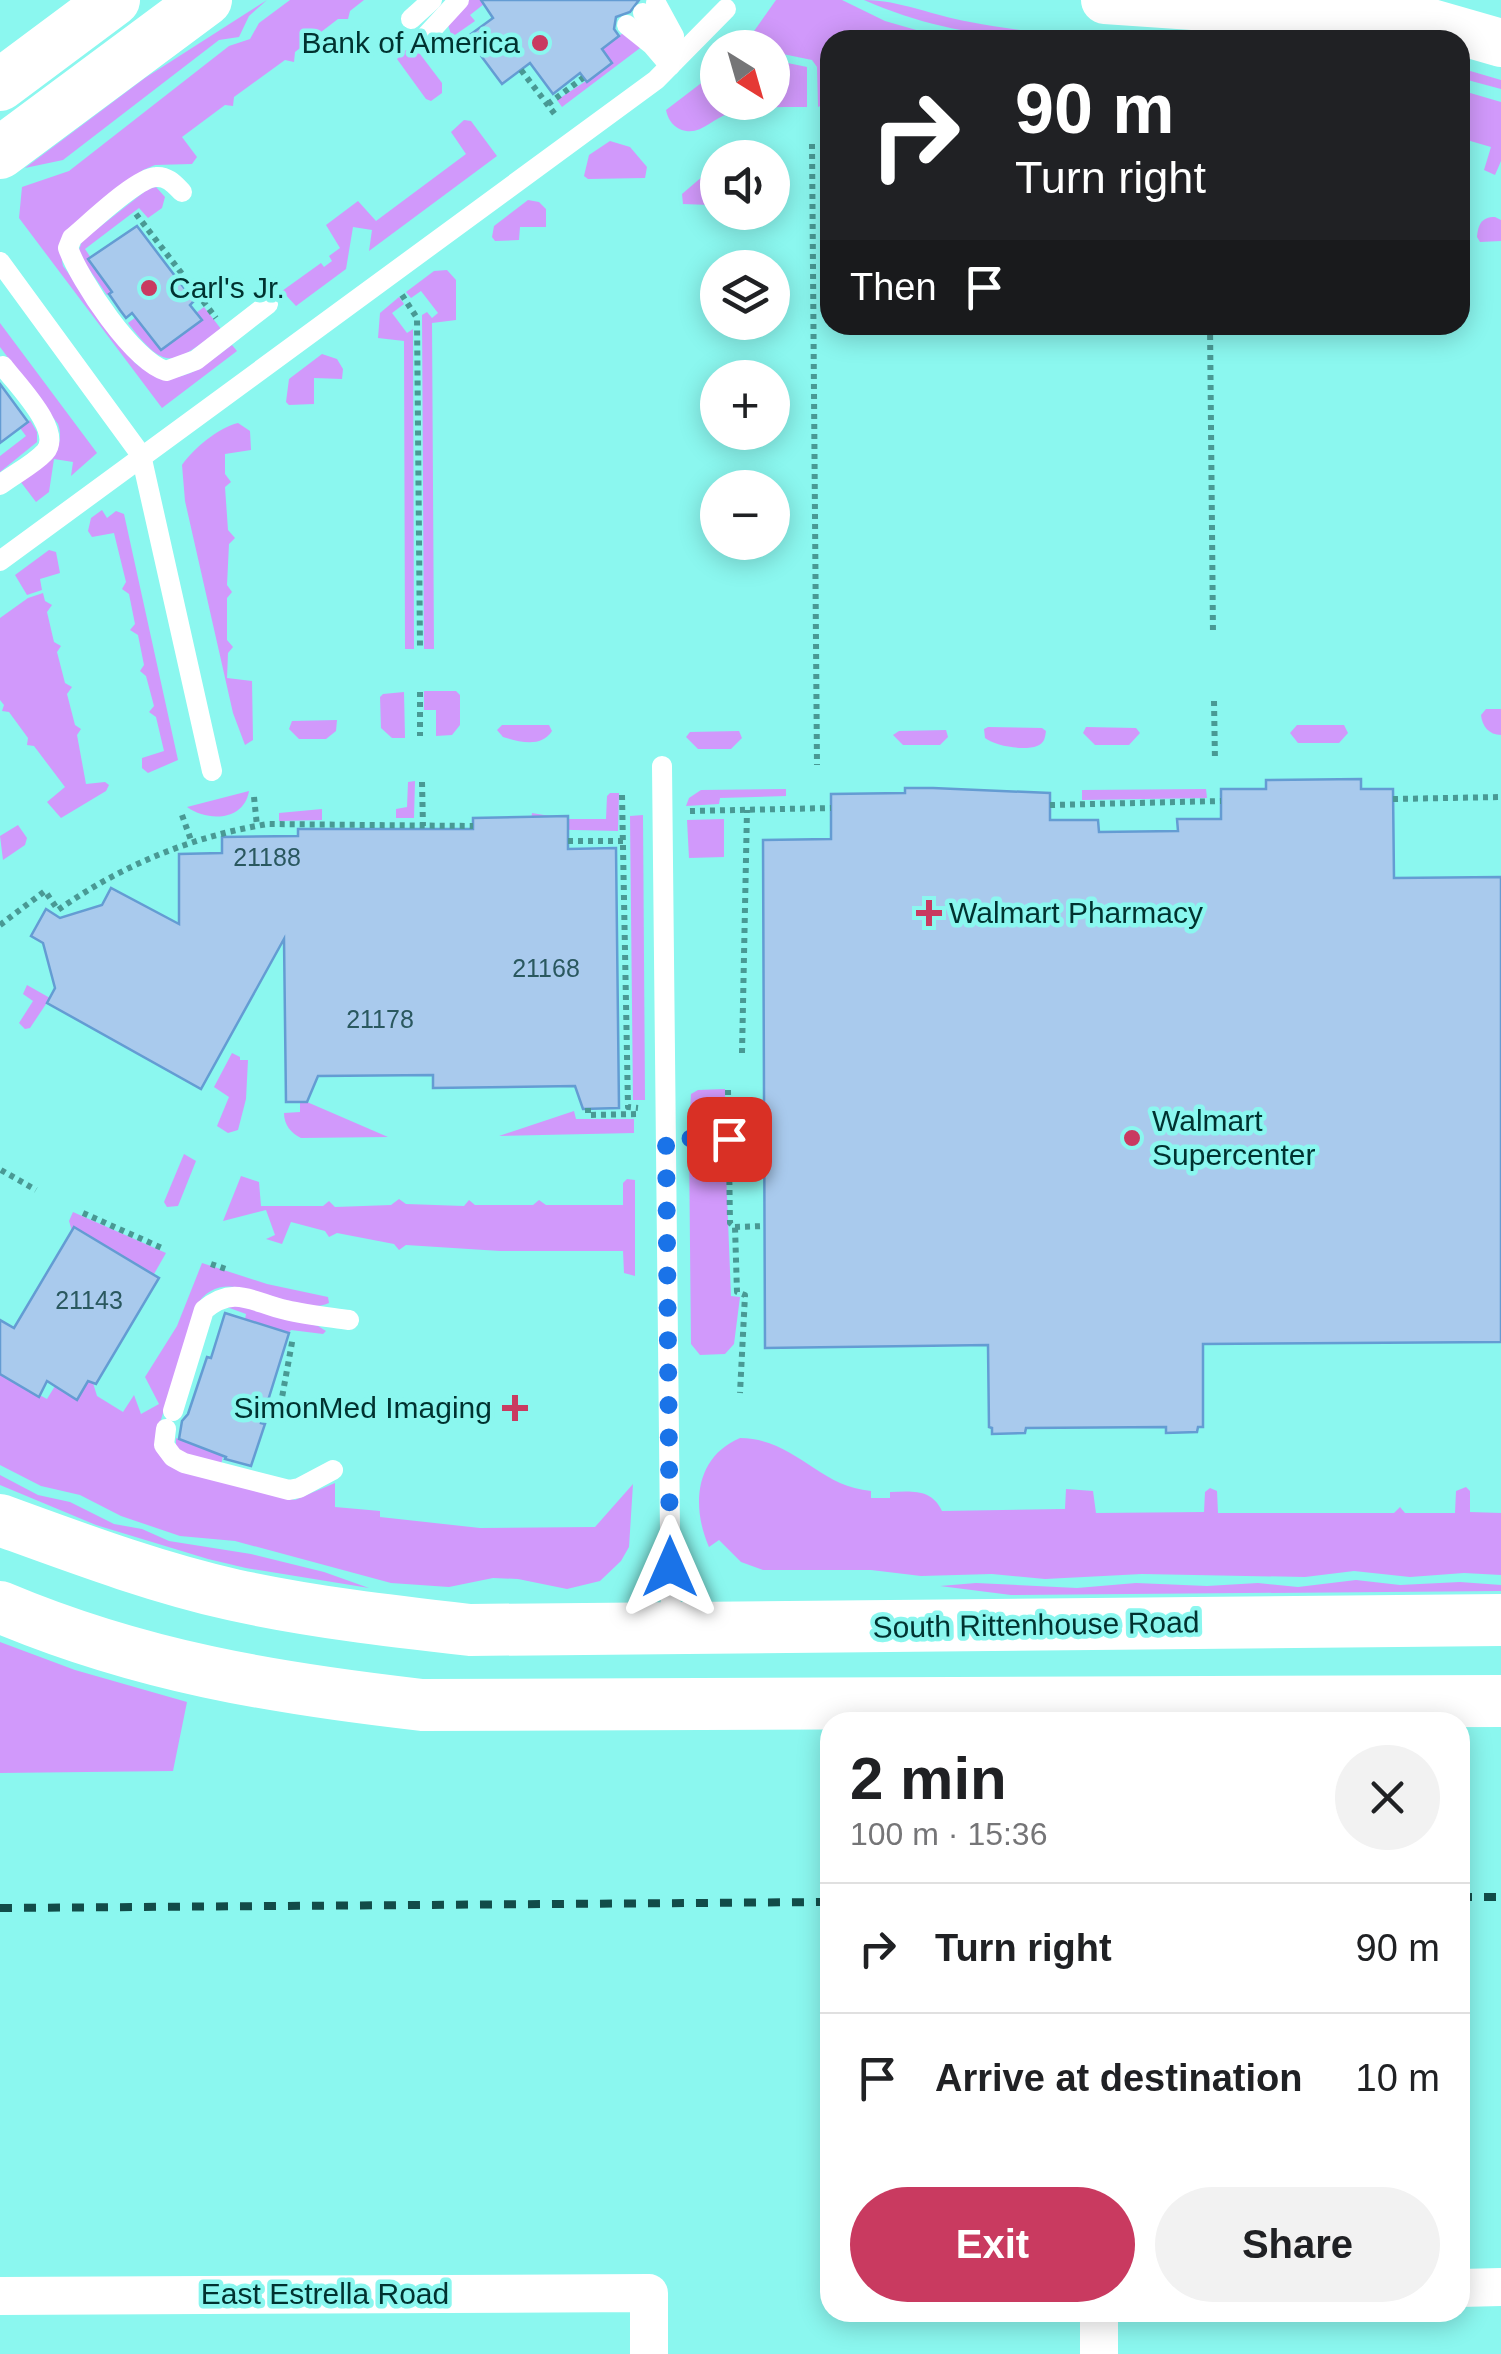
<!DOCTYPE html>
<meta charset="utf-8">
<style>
body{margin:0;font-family:Arial,sans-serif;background:#f2f2f2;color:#202124;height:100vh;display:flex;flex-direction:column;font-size:38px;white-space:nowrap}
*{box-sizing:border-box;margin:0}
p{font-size:32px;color:#757577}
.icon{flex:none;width:55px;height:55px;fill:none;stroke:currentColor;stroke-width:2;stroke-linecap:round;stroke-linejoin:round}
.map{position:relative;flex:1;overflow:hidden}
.details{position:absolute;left:820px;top:1712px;width:650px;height:610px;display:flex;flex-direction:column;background:#fff;border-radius:30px;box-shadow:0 5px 25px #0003}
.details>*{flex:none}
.top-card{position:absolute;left:820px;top:30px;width:650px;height:305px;border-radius:30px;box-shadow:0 5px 25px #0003;background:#202124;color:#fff;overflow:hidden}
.needle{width:65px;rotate:143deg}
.tools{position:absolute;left:700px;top:30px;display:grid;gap:20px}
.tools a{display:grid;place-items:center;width:90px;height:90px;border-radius:50%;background:#fff;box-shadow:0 5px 25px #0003;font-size:50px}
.pin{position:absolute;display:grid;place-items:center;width:85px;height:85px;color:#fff;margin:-42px;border-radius:20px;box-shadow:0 5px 15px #0006}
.me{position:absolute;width:110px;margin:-55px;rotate:0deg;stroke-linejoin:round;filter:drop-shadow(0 0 8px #0008)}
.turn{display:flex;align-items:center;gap:35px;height:210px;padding:0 30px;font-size:45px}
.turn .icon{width:130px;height:130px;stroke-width:2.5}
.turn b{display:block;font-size:70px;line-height:85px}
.then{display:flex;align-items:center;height:95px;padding:0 30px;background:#0003;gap:20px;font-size:38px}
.round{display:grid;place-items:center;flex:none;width:105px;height:105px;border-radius:52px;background:#f2f2f2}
.overview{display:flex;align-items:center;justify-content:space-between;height:170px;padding:0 30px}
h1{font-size:60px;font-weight:700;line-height:75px}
.cta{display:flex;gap:20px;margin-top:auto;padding:20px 30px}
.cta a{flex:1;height:115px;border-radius:60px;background:#c93a60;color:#fff;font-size:40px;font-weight:700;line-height:115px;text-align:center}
.cta a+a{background:#f2f2f2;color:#202124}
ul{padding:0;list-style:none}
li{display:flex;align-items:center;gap:30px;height:130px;padding:0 30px;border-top:2px solid #e0e0e0}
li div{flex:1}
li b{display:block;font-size:38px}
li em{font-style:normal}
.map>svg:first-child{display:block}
.green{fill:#d199fb}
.building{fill:#a9caed;stroke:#649cd3;stroke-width:2.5}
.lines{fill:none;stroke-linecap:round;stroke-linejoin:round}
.path{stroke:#499994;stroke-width:6;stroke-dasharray:5 5;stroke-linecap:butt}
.service{stroke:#fff;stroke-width:20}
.minor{stroke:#fff;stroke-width:38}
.tertiary{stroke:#fff;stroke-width:48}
.secondary{stroke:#fff;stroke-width:52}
.rail{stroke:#124c49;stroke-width:8;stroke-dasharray:12 12;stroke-linecap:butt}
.route{stroke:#1a73e8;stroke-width:18;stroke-dasharray:0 32.4}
.poi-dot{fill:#c93a60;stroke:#8bf7ef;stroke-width:4}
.labels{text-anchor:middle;stroke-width:9;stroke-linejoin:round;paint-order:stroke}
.number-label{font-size:25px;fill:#2a585f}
.poi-label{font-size:30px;fill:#003230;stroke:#8bf7ef;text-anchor:start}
.street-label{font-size:30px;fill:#003230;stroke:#8bf7ef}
</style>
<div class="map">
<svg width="1501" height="2354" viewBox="0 0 1501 2354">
<rect width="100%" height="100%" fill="#8bf7ef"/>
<g class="green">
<polygon points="267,0 249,16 239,37 219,40 63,160 25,168 145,78"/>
<path d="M290 0H364L350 11 348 19H338L295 52 294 62 285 60 234 97 233 106 225 105 182 137 197 157 192 164 155 165 143 170C116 192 53 227 63 266L135 363C175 394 199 369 232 345L237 351 162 408 19 218 22 187 69 171 229 46 250 39 259 23Z"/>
<polygon points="469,0 481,0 484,4 470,15 475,21 452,37 448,25"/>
<polygon points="776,0 842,0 885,21 951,40 830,40 830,80 826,81 825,104 818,107 817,67 812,60 773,52 772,48 757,47 747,41"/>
<path d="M864 0C900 0 934 16 970 22 1032 34 1093 37 1156 40 1050 40 964 44 864 0Z"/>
<polygon points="623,33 644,45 562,107 557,100 612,64 602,49"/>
<polygon points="406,50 420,54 442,83 442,93 431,101 426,99 397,59"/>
<path d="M773 60 807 67V107C780 107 754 106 728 114 714 118 701 134 686 131 674 129 668 120 666 110L717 71 718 102H772Z"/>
<polygon points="1460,68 1501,80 1501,89 1460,78"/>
<polygon points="1460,90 1501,102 1501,161 1495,175 1484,170 1491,147 1460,138"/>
<polygon points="464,120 471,121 497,156 369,251 372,230 353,227 346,269 296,306 282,291 321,263 324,267 332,261 329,256 340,248 326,225 358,201 376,221 466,154 451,132"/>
<polygon points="610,141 630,147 647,167 645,178 588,179 584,176 589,155"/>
<polygon points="717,164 717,192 710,192 709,205 683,204 682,194"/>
<polygon points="156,187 165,197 162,208 148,218 139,208 85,249 91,258 89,260 115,290 107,295 78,253 82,241 148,189"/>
<polygon points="528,200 539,202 546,209 546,227 520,227 519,240 495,241 492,237 494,226"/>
<path d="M1495 217 1501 220V241L1480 242 1477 237C1478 225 1481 217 1495 217Z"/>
<polygon points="447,270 456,280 456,320 432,323 434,649 424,649 422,315 427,312 432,318 438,313 421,291 411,298 406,292 434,271"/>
<polygon points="399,297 404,304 392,313 407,333 413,329 414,649 405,649 404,341 378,338 380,313"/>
<path d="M204 307 221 329C173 364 167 374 128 323L136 317 161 350 201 320 196 313Z"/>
<path d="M0 323 97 453 71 476 73 462 54 459 49 492 36 502 20 481C40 465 68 453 58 424L0 347Z"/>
<polygon points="322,354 337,359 343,369 342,379 314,378 314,404 289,405 286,402 289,379"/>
<polygon points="30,420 37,432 37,442 0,472 0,456 26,436 20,428"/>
<path d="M238 423 250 431 251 450 225 454V474L231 482 225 487 228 530 235 538 229 544 227 585 232 592 227 598V640L233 647 228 653 227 678 252 681 253 740 245 745 233 713 185 501 182 465C194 448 218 428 238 423Z"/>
<polygon points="102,510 107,518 116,511 124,514 178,760 148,773 142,768 142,758 164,751 156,717 149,712 154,706 146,676 140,671 144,665 138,635 130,630 135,624 129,594 122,589 126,582 114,533 92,537 88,531 91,518"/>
<polygon points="49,550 56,552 60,573 40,579 42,590 27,595 15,575"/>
<polygon points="43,593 45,601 52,605 47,612 54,642 61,646 57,652 65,683 72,687 67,694 75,725 81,729 77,735 86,784 105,782 109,785 106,791 61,818 47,802 65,787 34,746 27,745 28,738 9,712 2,711 4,705 0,700 0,618 28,598"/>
<polygon points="424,691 456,691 460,695 460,725 452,735 436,736 436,710 424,710"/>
<polygon points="404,692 405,738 392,738 381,728 380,697 383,694"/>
<path d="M1501 709V735C1489 735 1482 726 1481 715L1486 709Z"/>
<polygon points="337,720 336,731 326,739 299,739 289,729 292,721"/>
<path d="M502 725H549L552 731C541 748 520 742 503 737L497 730Z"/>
<polygon points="1297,725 1344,725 1348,733 1339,743 1298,743 1290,733"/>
<path d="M988 727 1042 728 1046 731C1045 737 1045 743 1037 746 1024 751 995 746 985 738L984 729Z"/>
<polygon points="1086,727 1136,728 1140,733 1129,745 1095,745 1083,733"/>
<polygon points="946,730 948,737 940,745 903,745 893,735 899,731"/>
<polygon points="739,731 742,738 731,749 698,749 686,737 690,732"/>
<polygon points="415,781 414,818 396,818 396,809 407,807 408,782"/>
<polygon points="786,789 786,796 720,798 719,804 686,806 689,798 701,790"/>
<polygon points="1206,789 1207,798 1082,800 1082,790"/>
<path d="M249 791C244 821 208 822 187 807Z"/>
<polygon points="610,793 619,793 618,831 530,829 532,813 568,819 606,819 607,796"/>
<polygon points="322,809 322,820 279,821 279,813"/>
<polygon points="643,815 645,1100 633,1100 630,816"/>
<polygon points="724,819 724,857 689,858 687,820"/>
<polygon points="18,825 27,838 25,845 3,860 0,836"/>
<polygon points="27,985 50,998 30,1028 25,1029 19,1023 33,1001 23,994"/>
<polygon points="232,1053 240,1057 240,1060 248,1060 246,1099 238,1130 228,1133 217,1126 229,1097 214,1087"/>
<polygon points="725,1089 726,1132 689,1133 691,1094 698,1090"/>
<path d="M300 1102H307L388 1137 301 1138C291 1133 284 1125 284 1113L300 1112Z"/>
<polygon points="574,1111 576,1119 634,1119 634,1133 499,1136"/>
<polygon points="689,1145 725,1145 731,1296 740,1297 734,1344 725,1354 700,1355 691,1344"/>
<polygon points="184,1154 196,1161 178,1206 167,1207 164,1202"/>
<polygon points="241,1176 259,1182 261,1206 323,1206 329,1201 335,1207 391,1205 399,1199 406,1204 464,1206 469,1200 475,1205 533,1205 539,1200 546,1205 623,1205 623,1183 627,1179 635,1180 635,1276 624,1273 623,1251 500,1251 406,1245 399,1250 394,1244 337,1233 329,1237 325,1231 291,1222 282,1244 266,1239 275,1235 266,1210 223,1221"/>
<polygon points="73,1212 166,1253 154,1274 75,1228 72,1231 69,1221"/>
<path d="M202 1263 267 1284 328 1297 329 1303C287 1321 225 1254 195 1308L156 1436 181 1472 295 1500 335 1483V1507L380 1511V1517L480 1528 595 1527 633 1484 629 1547 621 1561 600 1581 567 1589 518 1579 493 1578 449 1587 391 1583 235 1541 180 1536 121 1516 80 1495 41 1486 0 1465V1374L47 1399 55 1386 77 1399 89 1380 93 1383 97 1396 123 1412 134 1395 141 1414 159 1404 145 1377 177 1326Z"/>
<polygon points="234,1304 318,1326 326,1331 323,1334 291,1330 289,1333 245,1319 246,1314 224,1306"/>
<polygon points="176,1438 223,1456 221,1465 183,1453 176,1446"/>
<path d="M740 1438C796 1439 817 1486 871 1491V1498H890V1492C913 1491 932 1489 942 1511L1065 1509 1066 1489 1093 1491 1096 1513 1204 1512 1205 1492 1210 1488 1217 1491 1218 1513H1394L1400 1507 1405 1513H1455L1456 1491 1466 1487 1470 1491V1512L1501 1513V1575L1464 1573 1410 1577 1354 1571 1305 1577 1142 1574 1045 1579 992 1574 921 1576 871 1570H763L741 1562 719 1540 709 1547C691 1506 695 1457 740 1438Z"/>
<polygon points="0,1475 38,1495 70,1502 114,1524 142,1529 169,1541 251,1554 324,1572 369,1588 246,1568 208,1559 96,1525 0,1485"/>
<polygon points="1356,1580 1400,1585 1460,1582 1501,1585 1501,1591 1011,1595 940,1586 976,1583 1077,1588 1136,1583 1207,1586 1258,1583 1298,1587"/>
<polygon points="0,1642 75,1670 187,1702 173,1771 0,1773"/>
</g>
<g class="building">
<polygon points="481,0 639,0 630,12 616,17 614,29 619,36 602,49 612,63 587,82 580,73 553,94 530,63 502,84 467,37 493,18"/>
<polygon points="137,226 194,301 190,305 202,320 161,350 132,313 126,318 120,310 109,294 112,292 88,259"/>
<polygon points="0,384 28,422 0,443"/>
<polygon points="1361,779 1361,789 1393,789 1394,878 1501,877 1501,1342 1203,1344 1203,1427 1198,1427 1197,1432 1166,1433 1166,1427 1026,1428 1025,1433 992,1434 992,1428 989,1427 988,1345 765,1348 763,840 831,839 831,794 905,793 905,788 933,788 1050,793 1050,820 1098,820 1099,832 1178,831 1177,819 1221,819 1221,789 1266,789 1266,780"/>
<polygon points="568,816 568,849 616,848 619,1108 583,1109 575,1086 433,1088 433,1075 318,1076 307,1102 286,1102 284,939 201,1089 47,1003 55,988 43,943 31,936 46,909 60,918 102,905 111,888 179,924 179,854 222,853 222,837 298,836 298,829 473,829 473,818"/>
<polygon points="74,1227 159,1278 96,1384 88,1381 77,1400 47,1381 39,1397 0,1374 0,1320 14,1328"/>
<polygon points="225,1313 289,1333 261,1423 265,1424 251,1466 225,1459 226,1457 179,1439 182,1421 188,1414 207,1357 211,1358"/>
</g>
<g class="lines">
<g class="path">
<polyline points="521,70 557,117"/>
<polyline points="548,104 583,78"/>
<polyline points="812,144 817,765"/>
<polyline points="136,214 216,318"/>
<polyline points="402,295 417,318 420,649"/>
<polyline points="1210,325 1213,634"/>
<polyline points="420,692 420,736"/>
<polyline points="1214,701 1215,761"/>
<polyline points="422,782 423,826"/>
<polyline points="622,795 628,1107 638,1108"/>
<polyline points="254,797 257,826"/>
<polyline points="1393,799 1501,797"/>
<polyline points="1050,805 1221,801"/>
<polyline points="690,811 831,808"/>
<polyline points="182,815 192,843"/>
<polyline points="568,841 623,841"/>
<path d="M0 925 45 891 58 910C120 866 193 836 268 824L473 826"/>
<polyline points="742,1053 747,810"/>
<polyline points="728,1090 730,1223 735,1227 737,1292 745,1295 740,1393"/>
<polyline points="588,1108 588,1115 638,1114"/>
<polyline points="690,1139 734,1139"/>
<polyline points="1,1170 36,1190"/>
<polyline points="83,1213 162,1248"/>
<polyline points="735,1227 764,1226"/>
<polyline points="211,1264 229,1270"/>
<polyline points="258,1409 279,1414 293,1337"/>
</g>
<g class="service">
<polyline points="656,3 674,36"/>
<polyline points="643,13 668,48"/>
<polyline points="411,19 432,0"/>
<polyline points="627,25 652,45 670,66"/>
<polyline points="425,37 459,0"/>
<path d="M182 192C175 185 168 176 156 177 136 178 89 224 72 238L68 248C80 281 133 361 166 371L196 360 268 304"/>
<polyline points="0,262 141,455 212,771"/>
<path d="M0 485C14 474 33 465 45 452 64 431 16 384 3 366"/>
<polyline points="0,561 656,80 726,9"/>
<polyline points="662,766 671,1629"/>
<path d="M173 1411 204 1310C235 1284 253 1303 286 1310 307 1315 328 1317 349 1320"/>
<polyline points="166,1429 164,1445 173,1457 184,1463 289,1490 299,1488 333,1470"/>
</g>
<g class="minor">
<polyline points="1460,2288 1501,2287"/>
<polyline points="0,2296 649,2293 649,2354"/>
<polyline points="1099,2312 1099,2354"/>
</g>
<polyline class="tertiary" points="1105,0 1428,22 1501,43"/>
<g class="secondary">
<polyline points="0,85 114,0"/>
<polyline points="0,153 206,0"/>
<path d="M0 1520C77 1548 154 1577 234 1595 312 1612 391 1621 470 1630L1501 1620"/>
<path d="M0 1607C140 1666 273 1688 422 1705L1501 1701"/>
</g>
<g class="rail">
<polyline points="1460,1897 1501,1897"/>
<polyline points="0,1908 830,1902"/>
</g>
</g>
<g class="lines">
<polyline class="route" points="670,1567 666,1138 729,1139"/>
</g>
<g class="poi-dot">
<circle cx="540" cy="43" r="10"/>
<circle cx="149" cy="288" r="10"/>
<path d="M924 898h10v10h10v10h-10v10h-10v-10h-10v-10h10z"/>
<circle cx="1132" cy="1138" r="10"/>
<path d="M510 1393h10v10h10v10h-10v10h-10v-10h-10v-10h10z"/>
</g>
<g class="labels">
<g class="number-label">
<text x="267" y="866">21188</text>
<text x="546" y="977">21168</text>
<text x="380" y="1028">21178</text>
<text x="89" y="1309">21143</text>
</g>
<g class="poi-label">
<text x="520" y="53" text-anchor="end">Bank of America</text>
<text x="169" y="298">Carl's Jr.</text>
<text x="949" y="923">Walmart Pharmacy</text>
<text x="1152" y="1131">Walmart<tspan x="1152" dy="34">Supercenter</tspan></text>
<text x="492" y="1418" text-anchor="end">SimonMed Imaging</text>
</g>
<g class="street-label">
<text transform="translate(1036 1625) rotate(-1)" y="10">South Rittenhouse Road</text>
<text x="325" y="2304">East Estrella Road</text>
</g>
</g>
</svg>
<div class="tools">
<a><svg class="needle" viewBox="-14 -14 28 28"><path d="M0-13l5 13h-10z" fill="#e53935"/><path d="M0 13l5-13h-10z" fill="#757577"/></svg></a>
<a><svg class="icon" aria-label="sound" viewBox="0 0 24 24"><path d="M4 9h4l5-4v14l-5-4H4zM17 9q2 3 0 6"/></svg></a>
<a><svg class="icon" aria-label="layers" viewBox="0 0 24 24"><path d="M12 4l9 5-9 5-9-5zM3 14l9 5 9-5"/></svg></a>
<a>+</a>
<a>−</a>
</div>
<div class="pin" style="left:729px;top:1139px;background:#d93025"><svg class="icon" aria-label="arrive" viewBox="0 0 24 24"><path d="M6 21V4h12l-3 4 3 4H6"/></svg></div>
<svg class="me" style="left:670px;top:1567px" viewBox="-20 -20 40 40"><path d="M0-17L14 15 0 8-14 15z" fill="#1a73e8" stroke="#fff" stroke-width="4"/></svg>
<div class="top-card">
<div class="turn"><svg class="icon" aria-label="right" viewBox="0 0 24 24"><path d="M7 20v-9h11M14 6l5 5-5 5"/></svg><div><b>90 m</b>Turn right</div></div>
<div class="then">Then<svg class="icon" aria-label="arrive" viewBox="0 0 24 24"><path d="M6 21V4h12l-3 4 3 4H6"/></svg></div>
</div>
<section class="details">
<div class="overview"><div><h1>2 min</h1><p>100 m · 15:36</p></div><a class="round"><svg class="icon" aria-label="close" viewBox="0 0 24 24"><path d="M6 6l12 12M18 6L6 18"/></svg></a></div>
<ul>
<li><svg class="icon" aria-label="right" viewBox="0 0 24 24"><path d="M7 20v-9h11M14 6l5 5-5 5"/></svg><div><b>Turn right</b></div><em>90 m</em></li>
<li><svg class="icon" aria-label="arrive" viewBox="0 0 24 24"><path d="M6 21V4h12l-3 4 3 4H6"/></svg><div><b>Arrive at destination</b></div><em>10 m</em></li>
</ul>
<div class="cta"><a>Exit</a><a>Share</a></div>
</section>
</div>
